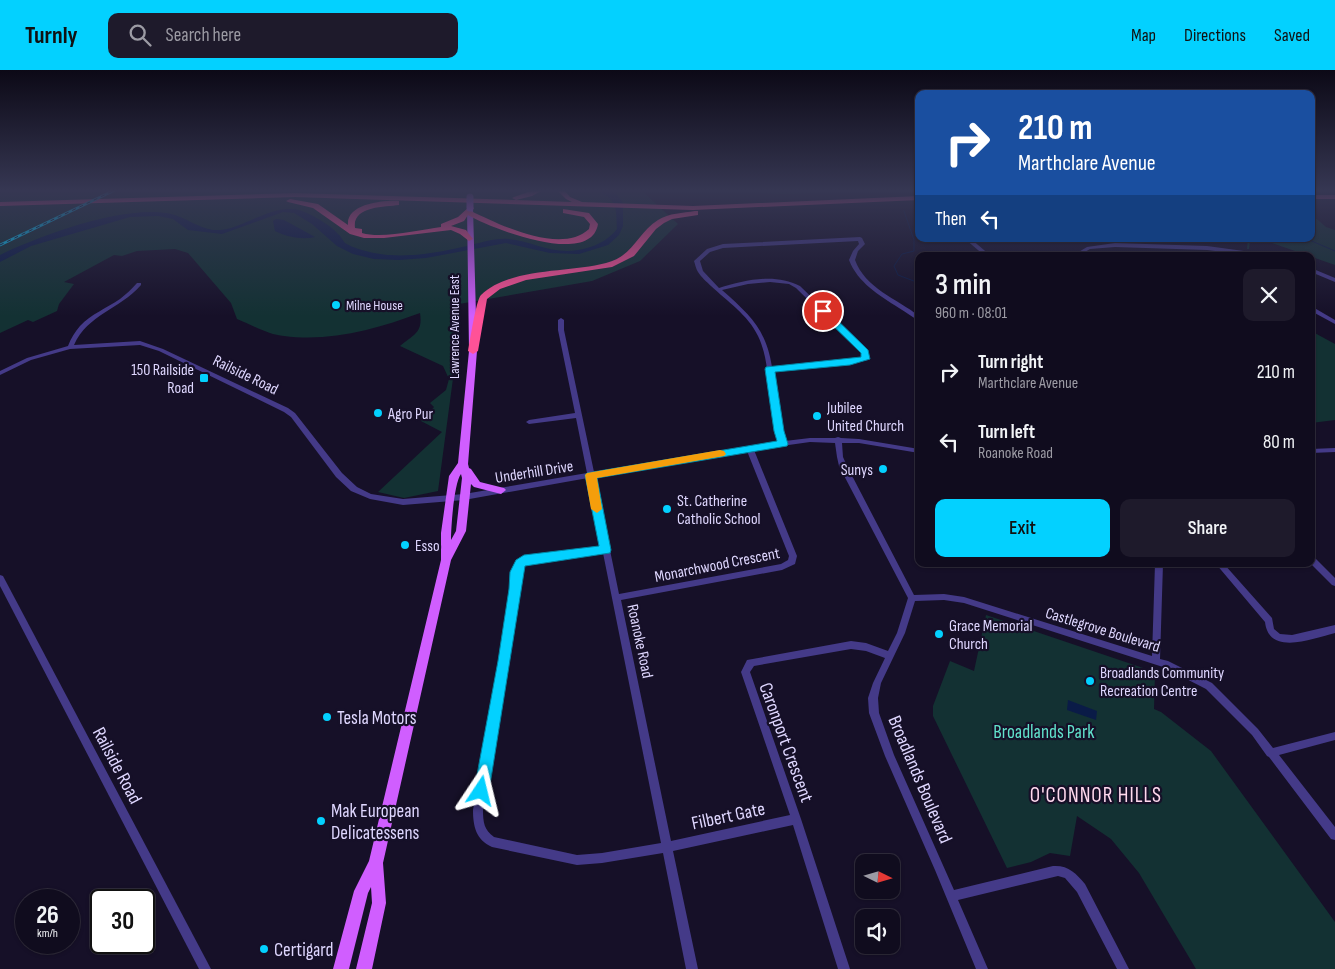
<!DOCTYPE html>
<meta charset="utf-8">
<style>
body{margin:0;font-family:"Sofia Sans Condensed",sans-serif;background:#1e1a2b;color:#f1f3f6;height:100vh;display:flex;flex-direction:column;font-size:19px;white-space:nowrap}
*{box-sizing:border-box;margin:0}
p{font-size:16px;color:#9c9ba4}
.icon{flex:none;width:28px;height:28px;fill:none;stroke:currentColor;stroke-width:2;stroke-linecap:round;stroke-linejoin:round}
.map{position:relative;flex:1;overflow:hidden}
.drawer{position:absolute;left:915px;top:182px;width:400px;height:315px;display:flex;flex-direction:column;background:#100c1e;border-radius:10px;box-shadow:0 1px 4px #0004,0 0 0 1px #302c3c}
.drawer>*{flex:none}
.banner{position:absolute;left:915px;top:20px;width:400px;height:152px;border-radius:10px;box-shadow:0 1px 4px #0004,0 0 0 1px #302c3c;background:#1a4fa0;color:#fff;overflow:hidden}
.needle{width:32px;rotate:95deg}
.fabs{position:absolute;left:855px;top:784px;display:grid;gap:10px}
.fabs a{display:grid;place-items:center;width:45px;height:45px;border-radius:10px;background:#100c1e;box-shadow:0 1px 4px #0004,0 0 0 1px #302c3c;font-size:25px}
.speed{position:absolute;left:15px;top:819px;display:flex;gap:10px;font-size:25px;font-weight:700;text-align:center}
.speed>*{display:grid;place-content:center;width:65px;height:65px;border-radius:50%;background:#100c1e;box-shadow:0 1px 4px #0004,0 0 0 1px #302c3c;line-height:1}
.speed small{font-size:12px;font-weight:400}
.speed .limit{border:2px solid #111;border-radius:8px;background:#fff;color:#111}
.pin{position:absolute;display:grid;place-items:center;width:42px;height:42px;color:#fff;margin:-21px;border:2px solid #fff;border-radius:50%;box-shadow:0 1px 5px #0007}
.me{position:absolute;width:55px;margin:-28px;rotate:10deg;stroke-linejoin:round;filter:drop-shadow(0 0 4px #0008)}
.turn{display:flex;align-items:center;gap:18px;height:105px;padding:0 20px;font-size:22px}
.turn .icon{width:65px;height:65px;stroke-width:2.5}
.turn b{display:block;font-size:35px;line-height:42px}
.then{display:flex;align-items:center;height:48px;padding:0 20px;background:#0003;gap:10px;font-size:19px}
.round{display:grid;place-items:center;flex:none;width:52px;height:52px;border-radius:10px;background:#1e1a2b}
.summary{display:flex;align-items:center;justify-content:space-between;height:85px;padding:0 20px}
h1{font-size:30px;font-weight:600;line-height:38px}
.action{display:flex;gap:10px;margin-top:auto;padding:10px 20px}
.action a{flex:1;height:58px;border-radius:10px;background:#03d1ff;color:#111;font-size:20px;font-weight:600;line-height:58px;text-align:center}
.action a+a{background:#1e1a2b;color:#f1f3f6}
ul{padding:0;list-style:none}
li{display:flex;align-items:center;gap:15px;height:70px;padding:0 20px}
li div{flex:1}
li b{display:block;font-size:19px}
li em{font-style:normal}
header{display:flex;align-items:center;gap:30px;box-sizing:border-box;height:70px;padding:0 25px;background:#03d1ff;color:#111}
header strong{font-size:24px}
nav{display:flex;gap:28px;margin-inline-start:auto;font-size:18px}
.search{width:350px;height:45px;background:#1e1a2b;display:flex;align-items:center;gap:12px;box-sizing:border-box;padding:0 18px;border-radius:10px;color:#9c9ba4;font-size:19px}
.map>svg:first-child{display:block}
.green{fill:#133133}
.water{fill:#0a1b47}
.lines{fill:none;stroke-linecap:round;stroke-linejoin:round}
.stream{stroke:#0a1b47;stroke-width:1}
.minor{fill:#443a88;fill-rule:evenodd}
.major{fill:#d05eff;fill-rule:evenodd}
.highway{fill:#ff5297;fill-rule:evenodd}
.rail-casing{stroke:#03d1ff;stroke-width:2.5}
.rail{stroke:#161028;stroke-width:1;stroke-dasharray:4;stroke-linecap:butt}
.major-bridge{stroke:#d05eff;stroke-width:7}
.route{fill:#03d1ff;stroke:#0288a6}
.slow{fill:#f59e0b}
.poi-dot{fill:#03d1ff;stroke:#161028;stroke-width:2}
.labels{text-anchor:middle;stroke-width:4.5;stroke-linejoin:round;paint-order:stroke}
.far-poi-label{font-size:14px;fill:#dfd7ff;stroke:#161028;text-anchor:start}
.far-street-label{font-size:14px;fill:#dfd7ff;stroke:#161028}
.poi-label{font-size:16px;fill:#dfd7ff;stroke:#161028;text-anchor:start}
.street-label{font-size:16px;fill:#dfd7ff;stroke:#161028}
.near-poi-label{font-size:19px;fill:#dfd7ff;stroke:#161028;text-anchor:start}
.near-park-label{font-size:19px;fill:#61e2cc;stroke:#161028}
.near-street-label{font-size:19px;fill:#dfd7ff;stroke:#161028}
.near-neighbourhood-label{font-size:21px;letter-spacing:1px;fill:#ffd9ee;stroke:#161028}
</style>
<header>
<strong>Turnly</strong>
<div class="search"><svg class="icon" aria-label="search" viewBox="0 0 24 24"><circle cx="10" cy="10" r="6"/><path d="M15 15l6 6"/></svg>Search here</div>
<nav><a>Map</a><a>Directions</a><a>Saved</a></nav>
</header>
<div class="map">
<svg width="1335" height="899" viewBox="0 0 1335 899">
<rect width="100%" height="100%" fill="#161028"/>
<g class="green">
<path d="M0 120H641L678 154 640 191 592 211 459 234 458 271 438 421 404 428 378 422 442 362 421 351 434 337 430 333 446 320 449 309 443 296 400 276C414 264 423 263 420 243 377 259 331 272 284 266 269 265 252 255 237 249L231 233 188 183 175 179 137 181 122 186 114 185 64 212 74 214 59 234 57 241 33 252 28 250 0 263Z"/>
<polygon points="705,120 903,120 784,124"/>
<polygon points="1311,144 1326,157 1335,160 1335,195 1272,173 1250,169 1249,179 1247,179 1248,169 1311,169"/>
<polygon points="1311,261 1335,274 1335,350 1311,353"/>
<polygon points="986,545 1155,602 1154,639 1161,642 1211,681 1335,852 1335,899 1196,899 1139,803 1111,769 1077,746 1070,786 1050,783 1031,792 1007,798 933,646 933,636 950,591 974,601"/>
</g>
<g class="water">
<path d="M595 120H614L623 133V156L619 165 608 175 579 184 550 183 506 173 426 188 399 190 374 189 353 184 337 176 312 154 294 143 283 142 222 164 188 160 173 149 158 146 130 147 31 176 0 192V185C42 165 125 134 171 144 185 147 198 158 213 160 239 162 265 137 293 139 304 139 331 155 338 164 341 166 342 170 345 173 353 178 365 181 374 183 404 189 437 183 467 176 481 173 494 168 508 169 532 171 553 185 578 180 592 178 608 171 617 159 616 137 618 129 595 120Z"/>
<path d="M276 149 284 150 315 167C302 170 287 167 275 161L273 151Z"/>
<polygon points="1068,630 1097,641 1096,650 1067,640"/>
</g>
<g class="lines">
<g class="stream">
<polyline points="896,120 899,124"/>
<polyline points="40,122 41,120"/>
<polyline points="904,141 914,170 914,181 902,184 894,196 898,205 919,213"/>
<polyline points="1307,169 1335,181"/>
</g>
<g class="minor">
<path d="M860 167 862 168 865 174 858 181 855 190C865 218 897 229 919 246V251C912 247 906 242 899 238 879 225 858 213 849 190L853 181 859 174 858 171 723 178 710 182 700 191 703 201 719 218C745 210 775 203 800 216L868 282 869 289 868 290 850 294 773 301 779 349 785 371 810 368H835L838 367 841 368 859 369 919 379V383L859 373H842L843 387 847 396 914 525 944 524 964 527 1152 586 1155 494H1163L1160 589 1168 591 1212 613 1258 659 1273 678 1335 662V670L1279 685 1335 757V770L1331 769 1269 687 1267 686 1252 665 1206 619 1163 597 964 533 944 530 915 531 905 563 881 613 878 628 879 643 894 685 954 820 1053 796C1068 795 1076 803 1085 814L1129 899H1117L1077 822 1065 808 1058 806 958 830 988 899H976L935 800 885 686 869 643 868 628 873 613 885 588 866 581 851 579 754 596 750 602 801 749 850 899H838L793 755 673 781 698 899H686L663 783 602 793 577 795 492 777C476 770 473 756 473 740L497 608 514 497 521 488 524 487 602 477 588 408 464 430 403 435 370 429 351 421 336 407 291 347 284 342 159 281 140 275 70 279 31 290 0 305V301L27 288 68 276C71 268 75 262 80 256 91 244 107 238 120 229 126 224 132 219 137 213H141V215C119 240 88 244 74 275L140 271 163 279 288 338 295 343 342 403 357 417 371 424 403 429 464 424 587 403 576 348 529 354 526 352 529 350 575 343 558 260V250L561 248 564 250V260L594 402 779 372C766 338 773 297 758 266 748 245 727 231 711 216 707 212 701 207 698 202 696 199 695 194 694 191L707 179 723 174ZM770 212 789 214 796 218 862 283 863 288 850 290 772 297C766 259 750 245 722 220L748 214ZM810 372 835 373 837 387 839 396 908 528 897 563 888 581 866 573 851 571 747 590 741 602 790 745 671 771 621 530 782 500 795 494 797 486 754 380ZM747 381 789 486 788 490 781 494 619 524 595 407ZM603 483 661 773 602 783 577 785 494 767C484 760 483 752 483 740L505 608 522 498 526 493Z"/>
<polygon points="965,169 971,169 991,186 985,186"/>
<polygon points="1115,173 1207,176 1266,184 1269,186 1256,186 1207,180 1115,177 1090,179 1078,186 1072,186 1087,177"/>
<polygon points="1311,198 1335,208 1335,212 1311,202"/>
<polygon points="1311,236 1335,250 1335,254 1311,241"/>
<polygon points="1335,378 1335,382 1311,383 1311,379"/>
<polygon points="1311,486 1314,487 1335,508 1335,516 1332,515 1311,494"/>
<path d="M1216 494H1224L1272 548 1274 559 1280 564 1292 565 1335 555V563C1314 568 1269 587 1265 552Z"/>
<polygon points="0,505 3,506 211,899 199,899 0,516"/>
</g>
<path class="major" d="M470 136 473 138 477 281 468 394 469 398 471 399 480 412 504 418 506 420 501 424 474 417 471 414 466 461 451 490 383 793 386 833 372 899H356L372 833 371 817 368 823 349 899H333L354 821 369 791 441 490V463L449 406 458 393 469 281 467 138ZM461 404 462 408 456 461 451 470C451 457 454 413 461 404Z"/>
<g class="highway">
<polygon points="534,120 543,120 532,126 516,130 572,132 566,129 557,120 564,120 570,127 582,132 693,136 919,126 919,130 693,140 295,127 0,136 0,132 295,123 516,130 512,128 514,127"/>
<rect x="1311" y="125" width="24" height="4"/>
<path d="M290 129 318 134 348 155C346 134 383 130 399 131V135C384 137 352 136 355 158L362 159V163C382 169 419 160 441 157V154L458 147 470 136 474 138 471 141C500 155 561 185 589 159L590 154 584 147 563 143V139L589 143 598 154C591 198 490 158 468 145L464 151 451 156 466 160 473 169 469 171 460 164 451 160 384 168H364L350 164 313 138 288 132 286 131Z"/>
<path d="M695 141H698V145L672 149 664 153 656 159 634 186 612 197 526 210 500 219 487 229 478 281 473 284 468 281C470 271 476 230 481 225 511 197 568 203 606 193 634 186 637 163 658 150 669 143 683 143 695 141Z"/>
</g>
<defs>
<polyline id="rail" points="0,175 115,120"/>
</defs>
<use href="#rail" class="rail-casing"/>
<use href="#rail" class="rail"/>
<polyline class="major-bridge" points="470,127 470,138"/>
</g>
<linearGradient id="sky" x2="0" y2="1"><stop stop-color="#0c0916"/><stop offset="0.49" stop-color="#363753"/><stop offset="1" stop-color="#363753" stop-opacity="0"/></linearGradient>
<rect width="1335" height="246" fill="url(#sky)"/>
<polygon class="route" points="820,239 826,239 868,280 870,289 850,295 775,302 784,361 788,374 787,376 597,408 611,480 610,483 525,496 489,721 487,727 481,729 476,727 474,721 498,591 509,519 510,502 516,490 524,485 599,476 585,405 587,403 777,371 774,361 765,299 766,297 861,287 861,283 820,243"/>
<polygon class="slow" points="720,380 724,381 726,384 724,386 597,408 602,439 597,443 591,439 585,405 587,403"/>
<g class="poi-dot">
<circle cx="336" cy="235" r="5"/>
<rect x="199" y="303" width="10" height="10" rx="2.5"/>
<circle cx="378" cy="343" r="5"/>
<circle cx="817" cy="346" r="5"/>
<circle cx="883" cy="399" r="5"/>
<circle cx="667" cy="439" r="5"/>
<circle cx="405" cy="475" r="5"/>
<circle cx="939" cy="564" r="5"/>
<circle cx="1090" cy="611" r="5"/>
<circle cx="327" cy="647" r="5"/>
<circle cx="321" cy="751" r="5"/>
<circle cx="264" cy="879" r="5"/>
</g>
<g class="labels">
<g class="far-poi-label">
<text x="346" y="240">Milne House</text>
</g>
<g class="far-street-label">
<text transform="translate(454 257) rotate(-90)" y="5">Lawrence Avenue East</text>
</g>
<g class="poi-label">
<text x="194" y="305" text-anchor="end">150 Railside<tspan x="194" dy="18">Road</tspan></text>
<text x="827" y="343">Jubilee<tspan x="827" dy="18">United Church</tspan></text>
<text x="388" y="349">Agro Pur</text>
<text x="873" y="405" text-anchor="end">Sunys</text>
<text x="677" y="436">St. Catherine<tspan x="677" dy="18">Catholic School</tspan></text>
<text x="415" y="481">Esso</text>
<text x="949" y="561">Grace Memorial<tspan x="949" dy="18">Church</tspan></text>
<text x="1100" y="608">Broadlands Community<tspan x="1100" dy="18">Recreation Centre</tspan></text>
</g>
<g class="street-label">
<text transform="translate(246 304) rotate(26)" y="6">Railside Road</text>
<text transform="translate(534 401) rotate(-9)" y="6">Underhill Drive</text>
<text transform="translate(717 494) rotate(-11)" y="6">Monarchwood Crescent</text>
<text transform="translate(1103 559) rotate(17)" y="6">Castlegrove Boulevard</text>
<text transform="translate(641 571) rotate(78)" y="6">Roanoke Road</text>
</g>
<g class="near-poi-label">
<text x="337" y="654">Tesla Motors</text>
<text x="331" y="747">Mak European<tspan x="331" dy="22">Delicatessens</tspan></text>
<text x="274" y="886">Certigard</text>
</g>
<g class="near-park-label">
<text x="1044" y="668">Broadlands Park</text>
</g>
<g class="near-street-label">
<text transform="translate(787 672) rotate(70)" y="7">Caronport Crescent</text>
<text transform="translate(118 695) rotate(62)" y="7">Railside Road</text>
<text transform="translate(921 709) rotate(67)" y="7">Broadlands Boulevard</text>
<text transform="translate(728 745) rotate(-12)" y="7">Filbert Gate</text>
</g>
<g class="near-neighbourhood-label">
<text x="1096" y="732">O'CONNOR HILLS</text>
</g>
</g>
</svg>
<div class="fabs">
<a><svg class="needle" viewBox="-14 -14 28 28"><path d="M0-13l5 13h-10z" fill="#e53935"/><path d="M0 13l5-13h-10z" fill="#9c9ba4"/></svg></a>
<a><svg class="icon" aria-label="sound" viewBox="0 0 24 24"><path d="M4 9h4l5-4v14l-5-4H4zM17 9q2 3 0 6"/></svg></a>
</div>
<div class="speed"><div>26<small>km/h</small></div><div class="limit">30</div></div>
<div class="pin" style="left:823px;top:241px;background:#d93025"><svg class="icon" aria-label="arrive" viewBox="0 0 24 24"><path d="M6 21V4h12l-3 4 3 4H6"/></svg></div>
<svg class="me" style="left:481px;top:721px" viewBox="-20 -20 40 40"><path d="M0-17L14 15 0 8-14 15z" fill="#03d1ff" stroke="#fff" stroke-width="4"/></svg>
<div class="banner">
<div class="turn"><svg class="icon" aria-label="right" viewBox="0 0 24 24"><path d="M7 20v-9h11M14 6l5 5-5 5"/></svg><div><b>210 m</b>Marthclare Avenue</div></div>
<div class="then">Then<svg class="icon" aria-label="left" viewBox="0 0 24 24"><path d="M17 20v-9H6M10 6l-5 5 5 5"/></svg></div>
</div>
<section class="drawer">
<div class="summary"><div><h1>3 min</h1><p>960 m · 08:01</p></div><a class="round"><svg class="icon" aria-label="close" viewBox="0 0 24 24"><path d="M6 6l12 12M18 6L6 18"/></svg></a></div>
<ul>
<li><svg class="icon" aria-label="right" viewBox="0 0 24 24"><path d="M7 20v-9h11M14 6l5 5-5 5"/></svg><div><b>Turn right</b><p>Marthclare Avenue</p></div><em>210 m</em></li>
<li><svg class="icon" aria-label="left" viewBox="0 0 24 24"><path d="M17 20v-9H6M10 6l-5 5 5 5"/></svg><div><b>Turn left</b><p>Roanoke Road</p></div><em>80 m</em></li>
</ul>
<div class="action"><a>Exit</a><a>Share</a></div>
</section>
</div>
